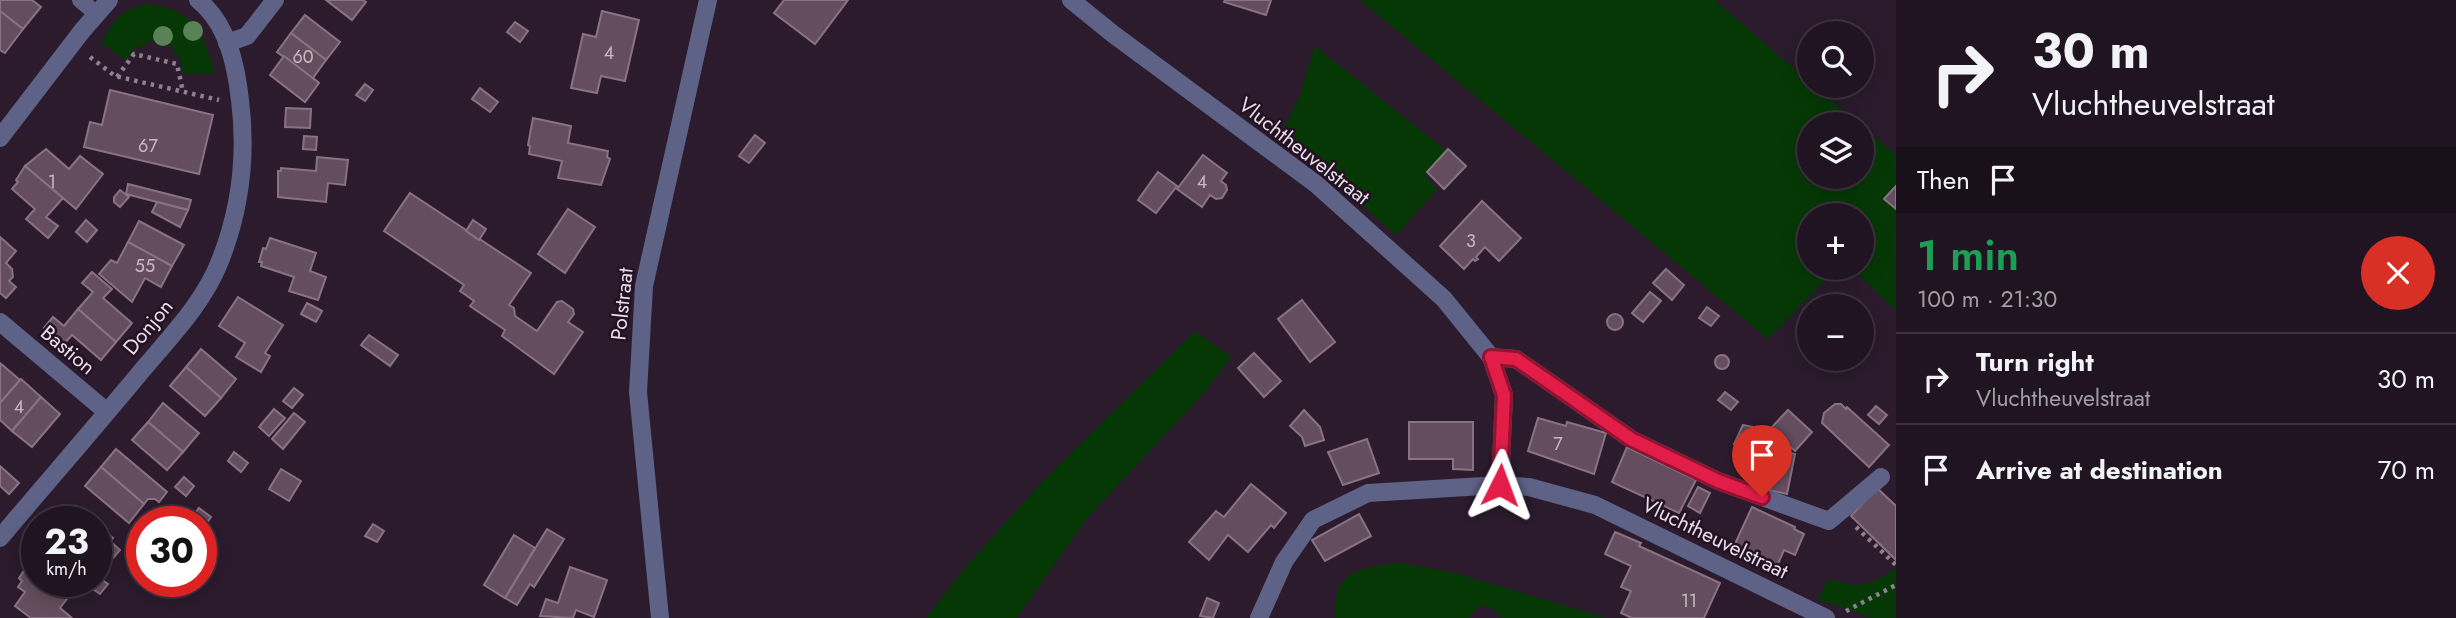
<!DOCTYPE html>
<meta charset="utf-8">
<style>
body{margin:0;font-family:Jost,sans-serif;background:#281d2a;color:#f1f3f6;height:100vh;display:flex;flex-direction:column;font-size:26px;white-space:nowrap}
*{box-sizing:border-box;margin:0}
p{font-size:23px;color:#a29ea5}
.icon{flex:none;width:38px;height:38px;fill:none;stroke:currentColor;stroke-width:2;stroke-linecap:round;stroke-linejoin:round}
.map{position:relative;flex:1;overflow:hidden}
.panel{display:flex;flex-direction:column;background:#201422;width:560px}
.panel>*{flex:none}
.guide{background:#201422;color:#f1f3f6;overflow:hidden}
.fabs{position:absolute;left:1797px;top:21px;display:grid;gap:14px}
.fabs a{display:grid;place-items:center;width:77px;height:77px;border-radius:50%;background:#201422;box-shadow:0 4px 18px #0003,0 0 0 2px #3d3340;font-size:35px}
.speed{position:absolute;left:21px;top:506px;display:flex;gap:14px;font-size:35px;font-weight:700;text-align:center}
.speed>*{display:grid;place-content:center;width:91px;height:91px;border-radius:50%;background:#201422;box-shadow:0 4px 18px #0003,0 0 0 2px #3d3340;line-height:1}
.speed small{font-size:18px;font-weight:400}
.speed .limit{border:10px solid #d22;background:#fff;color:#111}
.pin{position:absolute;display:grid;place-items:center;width:60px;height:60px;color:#fff;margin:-72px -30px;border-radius:50% 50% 50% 0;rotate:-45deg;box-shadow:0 0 7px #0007}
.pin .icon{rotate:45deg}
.me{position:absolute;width:77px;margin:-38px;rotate:3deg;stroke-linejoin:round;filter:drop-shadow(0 0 5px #0008)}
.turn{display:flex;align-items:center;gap:24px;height:147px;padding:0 21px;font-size:32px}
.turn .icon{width:91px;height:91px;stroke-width:2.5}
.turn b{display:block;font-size:49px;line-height:60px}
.then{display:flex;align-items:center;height:66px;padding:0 21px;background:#0003;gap:14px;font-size:26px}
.round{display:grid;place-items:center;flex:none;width:74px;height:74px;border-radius:37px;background:#281d2a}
.overview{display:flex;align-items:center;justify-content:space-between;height:119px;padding:0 21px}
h1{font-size:42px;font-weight:600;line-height:52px;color:#1e9e55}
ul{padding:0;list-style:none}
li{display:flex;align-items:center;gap:21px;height:91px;padding:0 21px;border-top:2px solid #3d3340}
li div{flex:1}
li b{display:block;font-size:26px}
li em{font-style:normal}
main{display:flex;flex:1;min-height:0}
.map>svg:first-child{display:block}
.green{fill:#063806}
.building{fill:#634d5e;stroke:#897284;stroke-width:2}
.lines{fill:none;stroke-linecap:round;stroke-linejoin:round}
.path{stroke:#8d808f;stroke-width:4.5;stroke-dasharray:3.5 5;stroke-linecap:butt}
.service{stroke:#5e6286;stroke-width:16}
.minor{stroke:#5e6286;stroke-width:18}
.tree{fill:#598256}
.route-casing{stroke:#92132f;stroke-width:18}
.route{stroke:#e11d48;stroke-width:12}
.labels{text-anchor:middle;stroke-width:5;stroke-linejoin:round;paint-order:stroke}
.number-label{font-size:18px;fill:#c7b9c6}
.street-label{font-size:21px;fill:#e8dde9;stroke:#221223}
</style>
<main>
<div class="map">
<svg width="1896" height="618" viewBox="0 0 1896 618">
<rect width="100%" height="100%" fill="#2b1b2d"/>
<g class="green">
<polygon points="1360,0 1715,0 1809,82 1810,86 1814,86 1859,124 1810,124 1810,177 1862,177 1862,126 1896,155 1896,311 1852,268 1862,268 1862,215 1810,215 1810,268 1837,268 1768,339"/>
<path d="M147 4C195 10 202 30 215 73L183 74 180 56 176 55 165 31 141 47 137 46 125 60 101 43C113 22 122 8 147 4Z"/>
<polygon points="1315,46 1448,152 1426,176 1437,189 1396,235 1319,168 1279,138 1299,97"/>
<polygon points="1195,331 1231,357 1205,392 1088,517 1017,618 926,618 968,564 1044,480"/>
<path d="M1403 563 1455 573 1607 618H1501L1500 615 1490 607 1479 606 1469 618H1335C1336 609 1335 599 1338 590 1347 566 1383 565 1403 563Z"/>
<path d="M1896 568V618H1872L1817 599 1829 579C1862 589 1868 586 1896 568Z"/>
</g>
<g class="building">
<polygon points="0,0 32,0 41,7 23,29 0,11"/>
<polygon points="326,0 363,0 366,2 352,20"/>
<polygon points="784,0 848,0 815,44 774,13"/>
<polygon points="1225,0 1271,0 1266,15 1224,2"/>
<polygon points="0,11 23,29 5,53 0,50"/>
<polygon points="602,11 639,20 625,81 601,76 597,93 571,88 583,34 596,37"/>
<polygon points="305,15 340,42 326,60 291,33"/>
<polygon points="515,22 528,31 520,42 507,32"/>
<polygon points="291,33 326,60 313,78 319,83 277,52"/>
<polygon points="284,56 319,83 305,102 270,75"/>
<polygon points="365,84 373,90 365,101 356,95"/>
<polygon points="480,88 498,102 490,112 472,99"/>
<polygon points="110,90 213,115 199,174 84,147 90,122 102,125"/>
<polygon points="286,108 311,109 310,128 285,127"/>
<polygon points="533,118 571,126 568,143 608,151 607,157 610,159 601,185 558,178 562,161 529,154 530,146 528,145"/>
<polygon points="755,135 765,143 749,163 739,156"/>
<polygon points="304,136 317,137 316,150 303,149"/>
<polygon points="46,149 69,169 80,156 103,174 76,209 25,166"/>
<polygon points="1448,149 1466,166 1444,189 1427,172"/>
<polygon points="1203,155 1227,173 1221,181 1226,185 1227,190 1222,198 1216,199 1210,195 1202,207 1177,189"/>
<polygon points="317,157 348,160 345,185 328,183 326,202 278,197 278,171 281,171 281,168 316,171"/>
<polygon points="25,166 63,198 46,217 58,226 48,238 26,219 35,209 12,189 18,182 16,180"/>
<polygon points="1158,172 1177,186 1156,213 1138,200"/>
<polygon points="128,184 191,200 188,210 126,194"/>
<polygon points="1896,186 1896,209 1884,199"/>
<polygon points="120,190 129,197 120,207 114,202 114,197"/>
<polygon points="410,193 531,273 509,305 514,308 515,316 537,331 557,302 562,301 573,309 574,314 568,322 583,332 554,374 502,336 505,330 470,306 474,301 460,291 464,285 384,231"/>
<polygon points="1482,201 1521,238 1499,261 1485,247 1476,257 1478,259 1475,261 1473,259 1464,269 1440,246"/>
<polygon points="157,202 188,210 180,227 152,212"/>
<polygon points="568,209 595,227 565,273 538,254"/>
<polygon points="86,220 97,230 87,242 76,232"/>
<polygon points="473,220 486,229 479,240 466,231"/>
<polygon points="139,221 184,245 172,266 128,242"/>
<polygon points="0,237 16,251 6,263 12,269 13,277 9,281 16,287 6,298 0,293"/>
<polygon points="270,238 316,253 310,271 326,277 318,300 289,291 294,277 261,266 262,262 259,262 263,248 266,249"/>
<polygon points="128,242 172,266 161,287 145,278 132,302 99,274 111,260 117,263"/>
<polygon points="1666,269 1684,285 1672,300 1653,283"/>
<polygon points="92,272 112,289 103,298 132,323 116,342 78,309 93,292 82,283"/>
<polygon points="1650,292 1661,301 1643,322 1632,313"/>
<polygon points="238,297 283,325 265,353 270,356 261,372 236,357 245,343 219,326"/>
<polygon points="1302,300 1335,342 1310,362 1278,319"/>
<polygon points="307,303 322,311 316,322 301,314"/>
<polygon points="1707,307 1719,316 1711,326 1699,318"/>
<polygon points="78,309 116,342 101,360 72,335 63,345 44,328 53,317 64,326"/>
<circle cx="1615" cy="322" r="8"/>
<polygon points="369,335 398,355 390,366 361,345"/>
<polygon points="201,349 236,379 221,398 186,367"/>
<polygon points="1254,353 1281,381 1264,397 1238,368"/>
<circle cx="1722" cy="362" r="7"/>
<polygon points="0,363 20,380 0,403"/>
<polygon points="186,367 221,398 205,416 170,386"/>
<polygon points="21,379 41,397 12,431 0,420 0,403"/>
<polygon points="294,388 303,395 292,408 283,401"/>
<polygon points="1725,392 1738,402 1731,410 1718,400"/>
<polygon points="41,397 60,414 32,447 12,431"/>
<polygon points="163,403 199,433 183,452 148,422"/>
<polygon points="1835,404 1841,404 1846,409 1847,407 1889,445 1869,467 1822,423 1824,413"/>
<polygon points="1876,406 1887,415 1879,424 1868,415"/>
<polygon points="274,409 285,418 269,436 259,427"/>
<polygon points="1304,410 1320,427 1324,440 1305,446 1302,437 1290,426"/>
<polygon points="1788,410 1812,432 1795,451 1770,429"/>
<polygon points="294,413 305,422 283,449 272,439"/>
<polygon points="1538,418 1566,426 1567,422 1606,433 1594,474 1528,451"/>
<polygon points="148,422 183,452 167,470 132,440"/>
<polygon points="1409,422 1473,422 1473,470 1453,469 1453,459 1409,459"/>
<polygon points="1743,425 1769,430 1767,438 1782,441 1780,451 1795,454 1787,494 1756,487 1763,450 1734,444"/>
<polygon points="1367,439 1379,473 1343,485 1328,452"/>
<polygon points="1627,447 1696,480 1679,513 1612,482"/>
<polygon points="116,449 167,492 159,502 155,499 148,499 144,504 101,467"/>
<polygon points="234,452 248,463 241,472 228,461"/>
<polygon points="0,466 19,483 9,494 0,486"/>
<polygon points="101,467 144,504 129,523 85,486"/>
<polygon points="281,469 301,481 289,501 269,489"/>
<polygon points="184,477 194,486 186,496 175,487"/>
<polygon points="1251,484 1286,513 1274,528 1271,525 1248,552 1228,535 1209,560 1189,542 1216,511 1224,517"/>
<polygon points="1698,487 1710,493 1700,513 1688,506"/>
<polygon points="1877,488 1896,506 1896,560 1851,516"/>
<polygon points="76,506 94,522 63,522"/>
<polygon points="1752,507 1795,527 1794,529 1804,534 1795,555 1784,550 1777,566 1734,546"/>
<polygon points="199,508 211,517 204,527 201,522 192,517"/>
<polygon points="1359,514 1371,536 1325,561 1312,540"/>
<polygon points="96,524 113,538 110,541 120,550 106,566 96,558"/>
<polygon points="373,524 384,531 377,542 365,536"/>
<polygon points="547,529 564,539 534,587 530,584 517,605 505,598"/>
<polygon points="1615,532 1641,543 1639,546 1720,583 1704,618 1632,618 1621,613 1631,591 1621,587 1631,566 1605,554"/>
<polygon points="514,535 535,548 505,598 484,585"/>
<polygon points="35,563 37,581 60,581 73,591 60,608 72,618 31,618 15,606 25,592 18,587 22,581 19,578 27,566 31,569"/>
<polygon points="570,567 607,580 594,617 576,610 573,618 540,616 546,599 558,603"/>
<polygon points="96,576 108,584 100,594 81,581 96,581"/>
<polygon points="1207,598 1219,603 1213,618 1200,616"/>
</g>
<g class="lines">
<g class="path">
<polyline points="90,57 115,76 219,100"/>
<polyline points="117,77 134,54 177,64 183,92"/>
<polyline points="1856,527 1896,565"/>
<polyline points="1846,611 1896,585"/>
</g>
<polyline class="service" points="80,0 97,14"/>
<g class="minor">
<polyline points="1071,0 1113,34 1316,184 1444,299 1491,357 1504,395 1500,485"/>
<polyline points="227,43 247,36 275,0"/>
<polyline points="0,138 82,31 109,0"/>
<polyline points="0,322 107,412"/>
<polyline points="1491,357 1516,359 1631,439 1718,481 1829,521 1881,477"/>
<path d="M0 538C48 481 97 425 144 368 172 335 204 302 220 261 241 208 247 156 240 100 236 64 227 23 198 0"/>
<polyline points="660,618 638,392 644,286 708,0"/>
<polyline points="1259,618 1284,562 1313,520 1368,493 1500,485 1529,487 1595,505 1826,618"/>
</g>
</g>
<g class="tree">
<circle cx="193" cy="31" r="10"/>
<circle cx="163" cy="36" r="10"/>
</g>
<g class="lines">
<defs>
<polyline id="route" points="1500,485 1504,395 1491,357 1516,359 1631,439 1718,481 1762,497"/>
</defs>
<use href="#route" class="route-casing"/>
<use href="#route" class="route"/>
</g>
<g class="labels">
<g class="number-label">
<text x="609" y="59">4</text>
<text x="303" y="63">60</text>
<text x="148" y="152">67</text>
<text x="52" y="188">1</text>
<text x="1202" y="188">4</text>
<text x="1471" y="247">3</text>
<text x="145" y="272">55</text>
<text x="19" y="413">4</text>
<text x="1558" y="450">7</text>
<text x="1689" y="607">11</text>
</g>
<g class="street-label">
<text transform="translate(1304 151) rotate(38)" y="7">Vluchtheuvelstraat</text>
<text transform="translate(622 304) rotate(-84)" y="7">Polstraat</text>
<text transform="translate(148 327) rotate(-50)" y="7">Donjon</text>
<text transform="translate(68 350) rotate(40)" y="7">Bastion</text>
<text transform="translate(1715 538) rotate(26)" y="7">Vluchtheuvelstraat</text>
</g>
</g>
</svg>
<div class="fabs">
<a><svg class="icon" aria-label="search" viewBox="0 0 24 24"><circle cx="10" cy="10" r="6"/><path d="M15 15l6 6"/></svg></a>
<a><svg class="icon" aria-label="layers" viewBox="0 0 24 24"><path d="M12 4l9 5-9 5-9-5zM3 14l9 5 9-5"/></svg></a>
<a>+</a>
<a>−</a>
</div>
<div class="speed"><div>23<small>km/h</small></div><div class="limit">30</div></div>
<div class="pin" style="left:1762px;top:497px;background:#d93025"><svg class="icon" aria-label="arrive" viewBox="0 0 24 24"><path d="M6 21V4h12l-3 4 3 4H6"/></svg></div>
<svg class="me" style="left:1500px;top:485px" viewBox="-20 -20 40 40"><path d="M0-17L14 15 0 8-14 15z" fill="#e11d48" stroke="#fff" stroke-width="4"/></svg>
</div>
<section class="panel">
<div class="guide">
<div class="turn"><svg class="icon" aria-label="right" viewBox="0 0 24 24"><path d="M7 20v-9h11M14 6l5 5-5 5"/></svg><div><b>30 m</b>Vluchtheuvelstraat</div></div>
<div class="then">Then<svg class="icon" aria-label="arrive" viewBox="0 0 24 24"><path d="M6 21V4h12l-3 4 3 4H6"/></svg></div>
</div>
<div class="overview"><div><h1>1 min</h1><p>100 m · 21:30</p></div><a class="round" style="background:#d93025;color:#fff"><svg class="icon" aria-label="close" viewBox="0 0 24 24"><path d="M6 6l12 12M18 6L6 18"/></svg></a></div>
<ul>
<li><svg class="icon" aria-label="right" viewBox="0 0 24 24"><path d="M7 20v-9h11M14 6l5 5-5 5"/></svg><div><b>Turn right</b><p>Vluchtheuvelstraat</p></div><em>30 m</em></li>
<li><svg class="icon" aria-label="arrive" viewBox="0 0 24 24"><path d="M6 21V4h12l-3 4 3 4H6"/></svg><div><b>Arrive at destination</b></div><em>70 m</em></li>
</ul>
</section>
</main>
